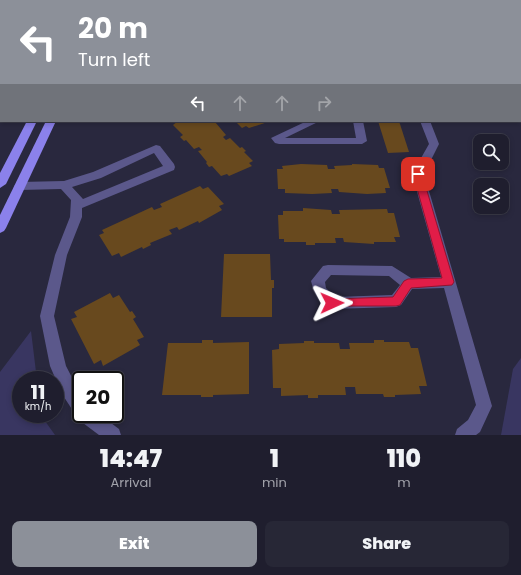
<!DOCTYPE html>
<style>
body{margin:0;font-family:Poppins,sans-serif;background:#272736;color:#f1f3f6;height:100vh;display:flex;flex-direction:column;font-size:15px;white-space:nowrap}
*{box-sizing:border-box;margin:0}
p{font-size:13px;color:#a1a2aa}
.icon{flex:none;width:22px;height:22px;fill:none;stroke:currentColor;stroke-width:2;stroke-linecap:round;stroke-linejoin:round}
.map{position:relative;height:435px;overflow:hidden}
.sheet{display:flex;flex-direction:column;background:#1f1e2e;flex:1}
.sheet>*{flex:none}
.guide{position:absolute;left:0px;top:0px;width:521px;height:122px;box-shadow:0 2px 6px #0003,0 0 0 1px #3c3c4a;background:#8c9099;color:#fff;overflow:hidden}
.tools{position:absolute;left:473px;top:134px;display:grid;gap:8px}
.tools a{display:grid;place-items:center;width:36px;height:36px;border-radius:8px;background:#1f1e2e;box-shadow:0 2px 6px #0003,0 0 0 1px #3c3c4a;font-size:20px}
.speed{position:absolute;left:12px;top:371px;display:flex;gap:8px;font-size:20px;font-weight:700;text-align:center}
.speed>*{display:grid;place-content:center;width:52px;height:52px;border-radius:50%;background:#1f1e2e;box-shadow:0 2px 6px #0003,0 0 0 1px #3c3c4a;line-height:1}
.speed small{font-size:10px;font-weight:400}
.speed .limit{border:2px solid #111;border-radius:6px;background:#fff;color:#111}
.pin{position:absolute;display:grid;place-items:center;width:34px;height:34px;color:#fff;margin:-17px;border-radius:8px;box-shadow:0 2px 6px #0006}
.me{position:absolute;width:44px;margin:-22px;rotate:89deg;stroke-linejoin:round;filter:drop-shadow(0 0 3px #0008)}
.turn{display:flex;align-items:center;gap:14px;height:84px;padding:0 12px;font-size:18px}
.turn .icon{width:52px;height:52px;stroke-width:2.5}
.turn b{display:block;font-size:28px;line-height:34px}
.lanes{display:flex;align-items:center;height:38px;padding:0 12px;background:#0003;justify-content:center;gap:20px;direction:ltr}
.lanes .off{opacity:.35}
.eta{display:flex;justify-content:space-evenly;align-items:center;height:68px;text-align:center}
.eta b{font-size:24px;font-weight:800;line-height:28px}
.action{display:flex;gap:8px;margin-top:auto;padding:8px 12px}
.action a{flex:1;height:46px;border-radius:8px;background:#8c9099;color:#fff;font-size:16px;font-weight:800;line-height:46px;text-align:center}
.action a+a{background:#272736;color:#f1f3f6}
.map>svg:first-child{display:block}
.green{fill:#393661}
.building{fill:#68491e}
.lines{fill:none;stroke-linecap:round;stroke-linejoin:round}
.minor{fill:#5b588b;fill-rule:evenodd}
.major{fill:#8b81eb;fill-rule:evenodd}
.route{fill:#e11d48;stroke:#92132f}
</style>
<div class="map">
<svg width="521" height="435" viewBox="0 0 521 435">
<rect width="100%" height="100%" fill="#29283e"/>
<g class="green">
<polygon points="0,0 72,0 1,1 0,120"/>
<polygon points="31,331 37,380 21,380 21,414 40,414 55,435 0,435 0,372"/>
<polygon points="521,358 521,435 501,435 513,369"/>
</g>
<g class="building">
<polygon points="178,121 215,122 226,135 223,137 226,140 230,138 240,148 242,147 246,151 244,152 253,161 249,163 252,166 229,176 227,174 221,176 212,166 209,167 206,163 207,162 198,151 202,150 199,147 194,149 186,140 184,141 180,137 183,135 173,125"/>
<polygon points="235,121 271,121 249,128 246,126 242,128"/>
<polygon points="378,121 399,121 409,152 388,153"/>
<polygon points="301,164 327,165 328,169 335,169 334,166 352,165 352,164 378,165 379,168 384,168 390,188 385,188 386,193 367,194 339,192 338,189 331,189 332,193 312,194 285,193 285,189 278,189 277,169 283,169 282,166"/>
<polygon points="200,186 203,189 208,187 224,204 219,206 222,210 199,223 198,221 179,230 177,227 169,230 172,234 150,243 151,245 143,249 142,247 121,257 119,253 112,256 99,235 104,233 102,230 152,207 154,210 162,207 160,204"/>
<polygon points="303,208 331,210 332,214 340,214 339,210 387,209 388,213 394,213 400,237 394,237 396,242 374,242 374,244 344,242 343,238 335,238 336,243 315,243 315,245 306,245 306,242 284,242 284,239 279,239 278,215 283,215 283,211 303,211"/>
<polygon points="224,254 270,254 271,280 274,280 274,288 272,288 272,317 221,317"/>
<polygon points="110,293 113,298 119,295 130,312 132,311 136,317 133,319 144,337 137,340 140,345 103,366 101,360 94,364 71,319 77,317 74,312"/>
<polygon points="202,340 213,340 213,343 249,342 249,394 213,395 213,397 201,397 201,395 162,395 168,343 202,343"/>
<polygon points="374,340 384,340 384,342 409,342 411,348 418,348 427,386 419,386 421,394 395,395 395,397 384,397 383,394 356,394 355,387 345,387 346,395 318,395 318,398 308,398 308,395 281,396 281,388 273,388 272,350 279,349 279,344 304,343 304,341 314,341 314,343 339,343 340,349 350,349 349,343 374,343"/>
</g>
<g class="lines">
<g class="minor">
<rect x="148" y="0" width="8" height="1"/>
<rect x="378" y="0" width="8" height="1"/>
<polygon points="307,121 320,121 285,138 356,138 353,121 363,121 367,141 362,144 279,144 275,143 271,138"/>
<path d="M420 121H430L439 144 424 174 492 406 480 432 476 435H455L457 429 468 420 476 405 444 288 412 289 401 305 396 307 332 309C320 305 314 293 311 281L323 266 328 265 392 266 411 278 441 277 412 174 429 144ZM331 275 389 276 400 285 392 295 335 297 326 288 325 282Z"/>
<path d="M156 145 160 146 174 164 175 167 174 170 82 208V217L67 255 54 316 66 366 81 395V414H99L119 429 121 435H99L79 420 62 394 50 366 40 316 55 255 70 217 71 200 61 189 20 190 14 186 20 182 64 181 93 172ZM154 153 163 166 83 199 72 187 101 178Z"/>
</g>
<g class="major">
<rect x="91" y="0" width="8" height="1"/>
<rect x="105" y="0" width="8" height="1"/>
<polygon points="27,121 37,121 6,184 0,188 0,173"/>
<polygon points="46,121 56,121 6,228 4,231 0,233 0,215"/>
</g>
</g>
<polygon class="route" points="418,171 422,174 454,282 452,285 411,288 400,305 396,306 328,306 327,303 328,300 332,299 393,297 404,281 408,279 442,278 413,174"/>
</svg>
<div class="tools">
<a><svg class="icon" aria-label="search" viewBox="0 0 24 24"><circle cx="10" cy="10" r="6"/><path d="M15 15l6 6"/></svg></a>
<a><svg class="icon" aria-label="layers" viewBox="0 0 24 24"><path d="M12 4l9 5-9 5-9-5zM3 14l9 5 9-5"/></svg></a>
</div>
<div class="speed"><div>11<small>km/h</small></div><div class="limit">20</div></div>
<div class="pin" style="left:418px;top:174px;background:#d93025"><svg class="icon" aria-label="arrive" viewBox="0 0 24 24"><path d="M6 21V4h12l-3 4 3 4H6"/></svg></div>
<svg class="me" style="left:332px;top:303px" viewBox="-20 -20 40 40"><path d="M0-17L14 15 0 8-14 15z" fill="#e11d48" stroke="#fff" stroke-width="4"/></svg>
<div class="guide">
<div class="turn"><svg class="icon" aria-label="left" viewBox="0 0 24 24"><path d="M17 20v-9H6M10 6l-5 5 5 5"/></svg><div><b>20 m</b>Turn left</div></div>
<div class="lanes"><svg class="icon" aria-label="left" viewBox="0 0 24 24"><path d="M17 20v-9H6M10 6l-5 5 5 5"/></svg><svg class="icon off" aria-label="ahead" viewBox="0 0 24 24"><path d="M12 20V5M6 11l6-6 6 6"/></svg><svg class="icon off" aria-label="ahead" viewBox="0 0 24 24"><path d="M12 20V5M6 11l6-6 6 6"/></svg><svg class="icon off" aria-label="right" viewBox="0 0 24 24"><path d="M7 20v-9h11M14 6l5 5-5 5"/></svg></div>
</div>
</div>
<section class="sheet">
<div class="eta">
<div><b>14:47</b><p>Arrival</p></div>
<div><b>1</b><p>min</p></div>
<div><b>110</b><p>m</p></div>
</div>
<div class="action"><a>Exit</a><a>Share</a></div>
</section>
